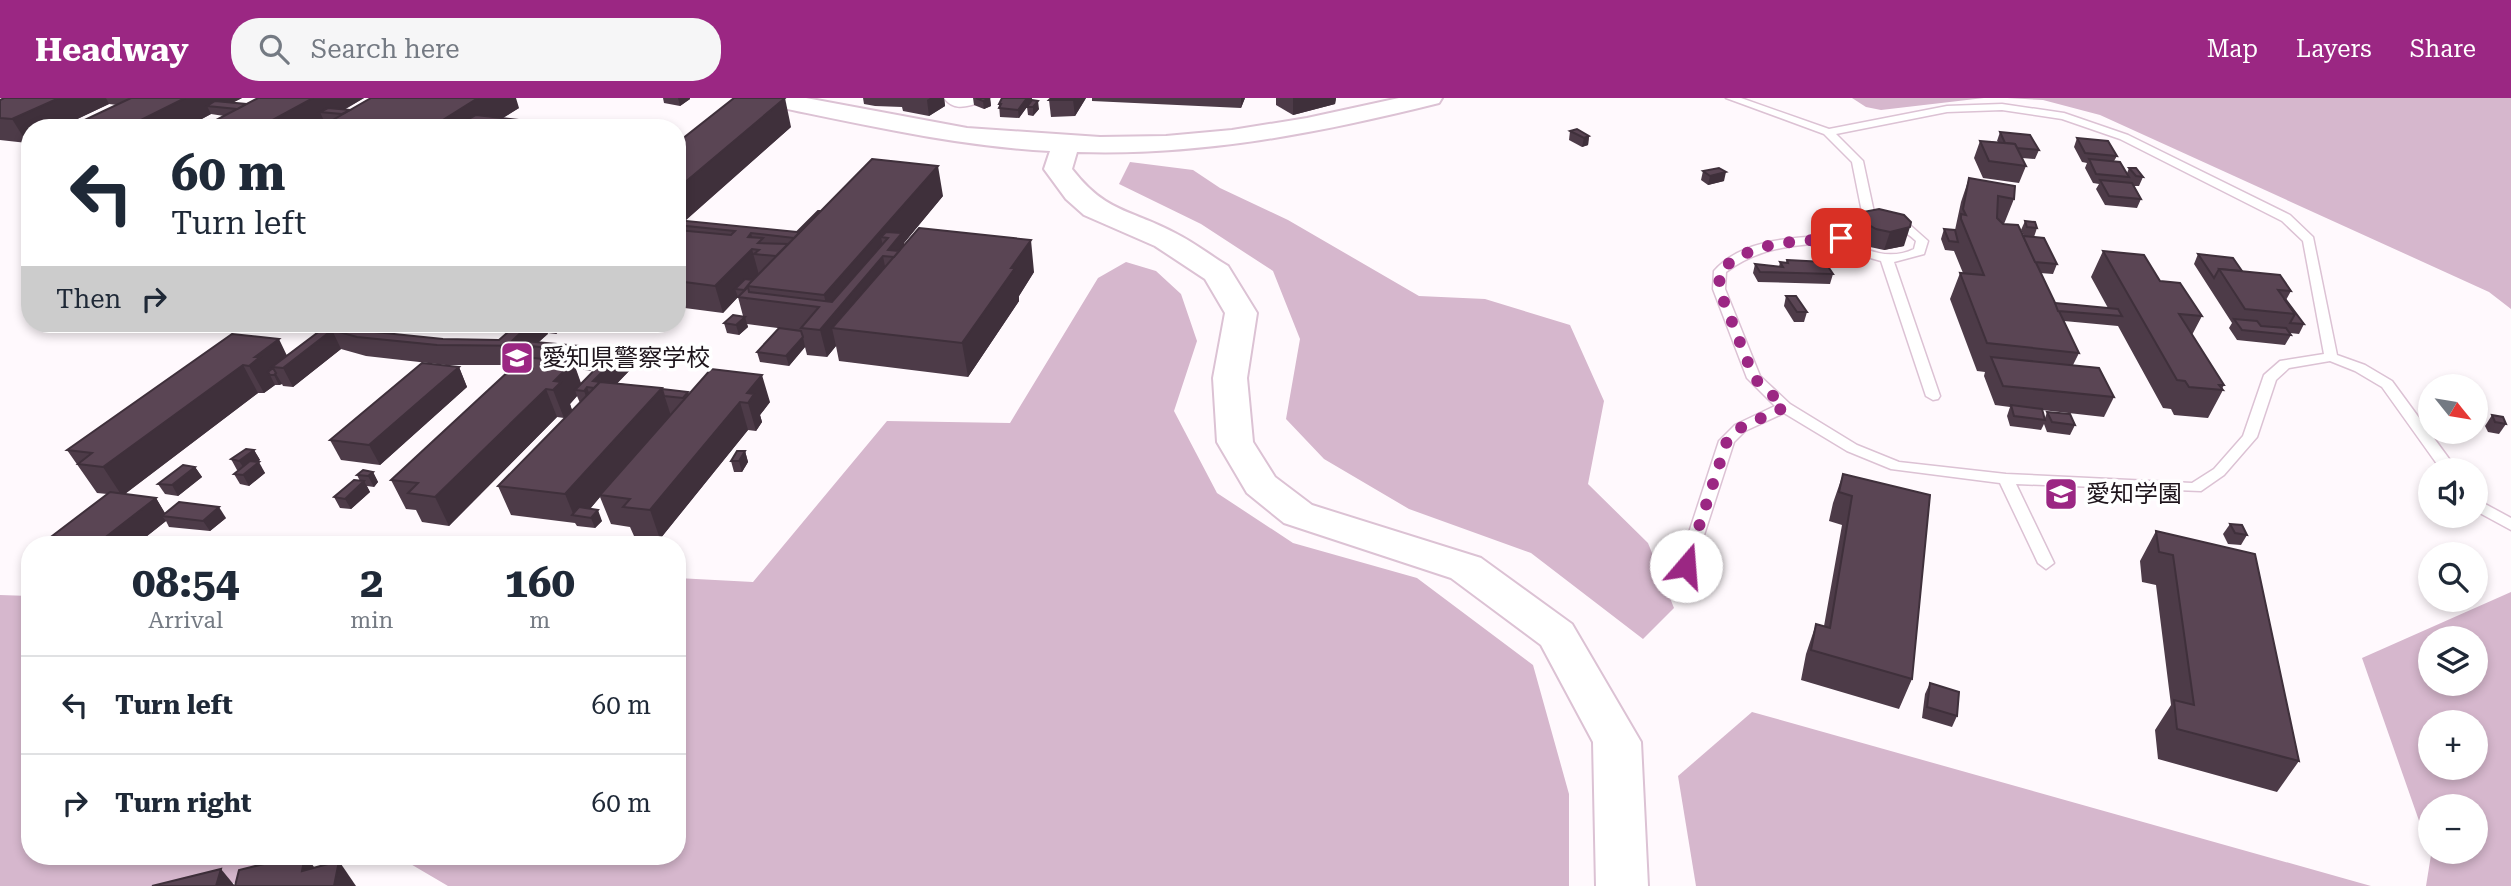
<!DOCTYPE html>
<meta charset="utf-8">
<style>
body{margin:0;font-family:"Roboto Serif","Noto Sans JP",serif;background:#f6f6f7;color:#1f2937;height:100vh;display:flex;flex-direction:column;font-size:26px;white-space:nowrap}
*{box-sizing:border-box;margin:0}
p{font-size:23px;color:#747a83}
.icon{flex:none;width:38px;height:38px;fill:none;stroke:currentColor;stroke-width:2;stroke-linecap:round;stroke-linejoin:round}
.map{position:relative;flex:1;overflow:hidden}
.sheet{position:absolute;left:21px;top:438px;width:665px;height:329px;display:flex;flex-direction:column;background:#fff;border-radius:28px;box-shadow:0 4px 10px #0003}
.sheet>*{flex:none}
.top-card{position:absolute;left:21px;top:21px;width:665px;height:214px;border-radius:28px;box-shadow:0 4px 10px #0003;background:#fff;color:#1f2937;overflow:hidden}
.needle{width:46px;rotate:120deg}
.buttons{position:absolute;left:2418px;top:276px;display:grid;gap:14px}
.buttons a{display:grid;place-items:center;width:70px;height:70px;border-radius:50%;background:#fff;box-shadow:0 4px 10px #0003;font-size:35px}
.pin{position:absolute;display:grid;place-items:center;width:60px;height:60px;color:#fff;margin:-30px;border-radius:14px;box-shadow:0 4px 10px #0006}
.me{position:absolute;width:77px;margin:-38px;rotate:18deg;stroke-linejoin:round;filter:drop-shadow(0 0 5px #0008)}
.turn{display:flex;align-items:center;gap:24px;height:147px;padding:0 35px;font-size:32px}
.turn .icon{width:91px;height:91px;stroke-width:2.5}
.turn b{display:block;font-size:49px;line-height:60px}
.then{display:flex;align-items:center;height:66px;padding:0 35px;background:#0003;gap:14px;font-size:26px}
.eta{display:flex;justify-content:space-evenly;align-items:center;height:119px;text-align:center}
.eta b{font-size:42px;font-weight:700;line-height:49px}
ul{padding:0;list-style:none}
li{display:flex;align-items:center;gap:21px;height:98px;padding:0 35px;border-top:2px solid #e0e1e3}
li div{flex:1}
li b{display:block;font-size:26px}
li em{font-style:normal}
header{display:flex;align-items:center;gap:42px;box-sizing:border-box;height:98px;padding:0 35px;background:#9b2783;color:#fff}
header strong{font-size:33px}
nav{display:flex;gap:38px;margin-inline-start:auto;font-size:24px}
.search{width:490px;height:63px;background:#f6f6f7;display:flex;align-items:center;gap:18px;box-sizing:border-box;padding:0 24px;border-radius:28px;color:#747a83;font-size:26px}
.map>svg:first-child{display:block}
.forest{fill:#d6b7cd;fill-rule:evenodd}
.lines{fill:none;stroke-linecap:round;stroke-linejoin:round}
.service-casing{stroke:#dcc2d4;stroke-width:3}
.minor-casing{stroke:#dcc2d4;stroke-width:3}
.tertiary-casing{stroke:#dcc2d4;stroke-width:4}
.service{fill:#fff;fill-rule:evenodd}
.minor{fill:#fff;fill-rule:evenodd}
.tertiary{fill:#fff;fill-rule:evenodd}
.wall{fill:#4d3b48;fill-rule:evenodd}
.shaded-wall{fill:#3f303b}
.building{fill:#5a4554;stroke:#3f303b;stroke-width:2}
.route{stroke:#9b2783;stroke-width:12;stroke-dasharray:0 21.6}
.labels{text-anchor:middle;stroke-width:7;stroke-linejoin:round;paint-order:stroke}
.poi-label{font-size:24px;fill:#1e151c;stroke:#fff;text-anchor:start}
</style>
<header>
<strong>Headway</strong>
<div class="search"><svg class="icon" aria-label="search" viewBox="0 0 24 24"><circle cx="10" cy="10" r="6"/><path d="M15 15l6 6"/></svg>Search here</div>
<nav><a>Map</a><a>Layers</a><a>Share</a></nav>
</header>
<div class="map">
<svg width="2511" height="788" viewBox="0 0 2511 788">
<rect width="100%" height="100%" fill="#fff9fd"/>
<g class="forest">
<polygon points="1852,0 1984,0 1881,12 1866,9"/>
<polygon points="2007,0 2511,0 2511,211 2489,194 2100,17 2043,2"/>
<polygon points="1130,64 1193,72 1220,90 1288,122 1419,198 1485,201 1570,227 1604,303 1588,386 1648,445 1674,510 1643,541 1531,455 1409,411 1324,361 1286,321 1300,241 1273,173 1201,126 1119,86"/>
<polygon points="1126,164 1156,173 1181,196 1197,243 1174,313 1217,395 1293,445 1417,480 1533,567 1569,696 1569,788 448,788 397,758 677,758 677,480 753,484 887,323 1010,325 1098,180"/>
<path d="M2511 494V788H2426L2431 757 2362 560ZM2431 541H2476V586H2431ZM2431 625H2476V670H2431ZM2431 709H2476V754H2431Z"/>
<polygon points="0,497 30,498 30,758 321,758 224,788 0,788"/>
<polygon points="1752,614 2371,788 1696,788 1678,678"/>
</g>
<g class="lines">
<defs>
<g id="service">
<path d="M1726 0H1741L1829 31 1947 8 2002 6 2064 15 2128 37 2290 117 2313 139 2337 257 2365 267 2392 283 2458 373H2442L2382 289 2355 273 2330 263 2289 270 2276 282 2257 339 2224 377 2201 393 2016 386 2054 465 2046 471 2038 465 2000 385 1891 371 1847 353 1784 315 1745 333 1734 344 1694 468 1686 474 1680 472 1678 468 1719 343 1735 327 1775 308 1747 280 1713 191 1714 173C1743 140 1794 140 1835 137L1836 127 1847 121 1863 119 1852 64 1824 36ZM2002 12 2062 21 2120 41 2282 123 2303 143 2324 256 2280 263 2264 277 2243 338 2214 371 2192 385 2006 376 1899 364 1857 347 1790 306 1760 278 1725 191 1726 174C1760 148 1797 147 1838 144L1853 155 1881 163 1926 298 1933 302 1938 301 1940 298 1894 164 1924 156 1928 143 1910 127 1875 119 1863 63 1836 36 1947 14ZM1870 126C1888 127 1903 130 1916 143L1914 151C1891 162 1866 155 1847 139L1846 131 1854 127Z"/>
<polygon points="2476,401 2511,420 2511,432 2476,413"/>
</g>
<path id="minor" d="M944 0H985L982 4C967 8 955 14 944 0Z"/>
<path id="tertiary" d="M756 0H806L967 30 1100 39 1166 38 1232 32 1307 20 1399 0H1442L1439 5C1319 35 1201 58 1077 54L1072 71C1107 116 1131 111 1177 136 1195 145 1211 158 1228 168L1257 215 1247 280 1253 344 1275 379 1312 407 1481 460 1572 526 1641 644 1648 788H1596L1593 644 1541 547 1451 480 1284 425 1247 395 1217 344 1213 280 1225 215 1205 181 1155 148 1084 117 1066 101 1044 71 1050 53C954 48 862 26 768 7L759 5Z"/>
</defs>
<use href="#service" class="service-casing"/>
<use href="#minor" class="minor-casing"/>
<use href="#tertiary" class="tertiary-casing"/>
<use href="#service" class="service"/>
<use href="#minor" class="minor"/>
<use href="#tertiary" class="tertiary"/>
</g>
<g class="wall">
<polygon points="4,0 242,0 232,5 246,6 258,0 364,0 344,12 519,10 503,20 564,30 319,30 330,23 324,23 312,30 201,30 224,18 211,16 185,30 75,30 74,27 117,7 109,6 27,45 0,42 0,2"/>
<polygon points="663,0 690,0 690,1 680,8 664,5"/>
<polygon points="863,0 944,0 945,8 929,18 903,13 902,9 875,8 864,6"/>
<polygon points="973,0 990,0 991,8 984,11 974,7"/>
<polygon points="1051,0 1086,0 1075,18 1051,19 1049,2"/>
<polygon points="1092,0 1245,0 1241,10 1092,3"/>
<polygon points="1276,0 1336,0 1335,6 1293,17 1276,7"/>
<polygon points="1032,2 1039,11 1033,18 1028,17 1027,9 1019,20 1000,19 999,6"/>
<polygon points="791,29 685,123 797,134 943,98 904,145 904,147 1034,174 1019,198 1019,203 968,279 839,263 836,248 827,259 807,257 805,249 789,268 760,264 757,254 801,233 747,226 748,229 739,237 727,235 724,225 743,218 738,199 723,215 677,209 677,45"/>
<polygon points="1570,33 1589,38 1588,47 1582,49 1569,42"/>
<polygon points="2000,34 2039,52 2035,61 2022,60 2026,68 2019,85 1983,80 1974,60 1980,43 1998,44 1997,43"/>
<polygon points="2077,40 2117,58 2114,63 2127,75 2129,70 2143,79 2139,88 2134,88 2141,101 2137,110 2105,107 2096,91 2099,86 2093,85 2085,70 2087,65 2082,64 2074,49"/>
<polygon points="1703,73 1724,83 1708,87 1701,82"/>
<polygon points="1969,80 2014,101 2004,126 2023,138 2057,166 2053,176 2040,175 2055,205 2108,210 2091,179 2103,153 2160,183 2202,218 2192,237 2224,287 2222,291 2223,292 2208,320 2174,317 2171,311 2163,310 2118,228 2064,223 2079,255 2073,267 2114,299 2104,319 2042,312 2045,320 2047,314 2075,327 2070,337 2047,334 2044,326 2041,332 2010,328 2007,318 2010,309 1995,307 1984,278 1985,274 1977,273 1950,201 1960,175 1963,175 1954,153 1945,152 1941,141 1944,131 1955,132 1961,104"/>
<polygon points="1879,111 1904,148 1884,152 1870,149 1856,141 1857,132 1863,114"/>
<polygon points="2025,123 2037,130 2034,139 2024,138 2021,132"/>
<polygon points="2198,156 2291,193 2286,202 2304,226 2299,236 2290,235 2291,237 2285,247 2237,242 2229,230 2232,225 2194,166"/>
<polygon points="1787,162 1833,176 1830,186 1758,184 1753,175 1755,166 1779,169 1780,164 1786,165"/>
<polygon points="1786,198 1807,214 1804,224 1794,224 1784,208"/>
<path d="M329 226 365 233 443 241 499 242 511 231 501 230 499 226H568L556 236 548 235 539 244 624 252 631 271 617 285 688 294 689 296 770 304 760 317 762 324 756 333 748 332 660 441 634 438 630 429 611 426 600 399 590 411 602 423 595 430 577 428 575 425 511 417 498 388 580 305 577 298 570 306 572 312 564 320 557 319 449 428 422 424 416 412 406 411 391 382 515 267H446L366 258 341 251 293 289 283 288 282 286 279 287H275L264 295H258L125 396 156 400 165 415 226 420 210 433 169 429 166 423 137 446H58L52 438 107 396 97 395 67 352 232 236 287 257ZM576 271 593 273 581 285Z"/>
<polygon points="459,269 467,289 380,367 341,362 330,342"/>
<polygon points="2492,317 2506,326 2499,336 2488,334 2485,328"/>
<polygon points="254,352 260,362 257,364 265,375 249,388 240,386 234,376 239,372 237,372 231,361"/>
<polygon points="745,353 748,364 742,374 734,374 731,363"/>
<polygon points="195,369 202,379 178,398 165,396 158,386"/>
<polygon points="373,374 378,384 374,389 367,388 370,394 351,411 340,410 334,399 360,383 357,377"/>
<polygon points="1843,376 1930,397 1912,581 1899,611 1801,582 1806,556 1816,526 1824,528 1842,427 1829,423 1833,405"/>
<polygon points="2230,426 2247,437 2241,447 2228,446 2223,436"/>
<polygon points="2156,433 2255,456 2299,663 2277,694 2158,661 2155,632 2171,607 2156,487 2142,484 2140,463"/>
<polygon points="1930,585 1957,618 1952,629 1922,620 1925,596"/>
</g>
<g class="shaded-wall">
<polygon points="59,0 106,0 109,6 58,30 30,30 30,43 27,45 12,21"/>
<polygon points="185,0 242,0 224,9 207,8 211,16 185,30 125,30"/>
<polygon points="313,0 364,0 336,16 320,14 324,23 312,30 258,30"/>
<polygon points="478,0 516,0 519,10 494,25 467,22 470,30 430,30"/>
<polygon points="678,0 690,0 690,1 680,8"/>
<polygon points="785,0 791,29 680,127 677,127 677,91"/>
<polygon points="930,0 944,0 945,8 929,18 927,2"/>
<polygon points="990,0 991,8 984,11 983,3"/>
<polygon points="1027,0 1032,0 1032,2 1019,20 1018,12"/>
<polygon points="1074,0 1086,0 1075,18 1073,2"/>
<polygon points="1241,0 1245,0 1241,10"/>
<polygon points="1293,0 1336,0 1335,6 1293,17"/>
<polygon points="1038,3 1039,11 1033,18 1033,9"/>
<polygon points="1589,38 1588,47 1582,49 1584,40"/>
<polygon points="938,68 943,98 904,145 911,180 901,160 889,158 888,140 881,139 885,158 883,158 888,184 832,230 836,248 827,259 820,232 829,221 824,197"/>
<polygon points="1726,74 1724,83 1708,87 1710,78"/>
<polygon points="1910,129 1904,148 1884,152 1890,134"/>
<polygon points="751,135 756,152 752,151 759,177 748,189 750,197 747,202 744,192 735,191 738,199 723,215 715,188"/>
<polygon points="1031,142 1034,174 1019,198 1019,203 968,279 962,245 1011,170"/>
<polygon points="745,219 748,229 739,237 736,227"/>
<polygon points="530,226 544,226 548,236 534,248 513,242"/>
<polygon points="552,226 568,226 556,236"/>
<polygon points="332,232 341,251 293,289 283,270 272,269 282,286 279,287 274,277 270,277 275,287 264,295 249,268 255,259 279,241 290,264"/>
<polygon points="803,239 805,249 789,268 786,258"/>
<polygon points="624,252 631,271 611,292 593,283"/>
<polygon points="573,264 583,292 575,292 577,298 570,306 572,312 564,320 553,292 554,283"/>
<polygon points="243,267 258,295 122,398 103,369"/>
<polygon points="459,269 467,289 380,367 369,347"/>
<polygon points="762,277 770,304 760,317 762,324 756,333 748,305 747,295"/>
<polygon points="587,289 594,309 591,312 584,293"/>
<polygon points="662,290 671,318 600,397 600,399 583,419 574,418 565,396"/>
<polygon points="546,291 557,319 449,428 435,399"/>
<polygon points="740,304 748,332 660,441 650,412"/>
<polygon points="254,352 260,362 246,373 239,363"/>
<polygon points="745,353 748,364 742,374 739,363"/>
<polygon points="259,364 265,375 249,388 243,377"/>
<polygon points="195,369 202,379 178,398 172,387"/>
<polygon points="373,374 378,384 374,389 368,378"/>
<polygon points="364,383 370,394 351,411 345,401"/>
<polygon points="156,400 167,419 162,418 166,423 137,446 99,446 98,445"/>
<polygon points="219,409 226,420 210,433 203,423"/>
<polygon points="598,412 602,423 595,430 591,420"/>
<polygon points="305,758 306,758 328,788 302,773"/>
<polygon points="339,763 356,788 334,788"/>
<polygon points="221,771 235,788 216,788"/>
</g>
<g class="building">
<polygon points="4,0 59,0 12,21 0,20 0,2"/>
<polygon points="131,0 185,0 125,30 96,30 74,27"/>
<polygon points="258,0 313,0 258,30 201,30"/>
<polygon points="371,0 478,0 430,30 319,30"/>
<polygon points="734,0 785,0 677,91 677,45"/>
<polygon points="976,0 990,0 983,3"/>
<polygon points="1002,0 1027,0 1018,12 999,10 1001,6 999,6"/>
<polygon points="1051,0 1074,0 1073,2 1049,2"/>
<polygon points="1032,2 1038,3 1033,9 1027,9"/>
<polygon points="215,3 246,6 237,11 207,8"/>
<polygon points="328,10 350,12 342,16 320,14"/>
<polygon points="476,17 563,27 560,30 532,30 467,22"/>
<polygon points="1577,31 1589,38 1584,40 1570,33"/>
<polygon points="2000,34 2030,37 2039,52 2017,50 2015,46 2005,45"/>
<polygon points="2077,40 2108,43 2117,58 2085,55"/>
<polygon points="1980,43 2015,46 2026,68 1989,63"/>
<polygon points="872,61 938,68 824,197 747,188"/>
<polygon points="2089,61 2120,64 2129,79 2096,76"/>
<polygon points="1719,70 1726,74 1710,78 1703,73"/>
<polygon points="2129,70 2136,70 2143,79 2136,78"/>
<polygon points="1969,80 2015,88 2014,101 1998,98 1997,120 2003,126 2018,127 2079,255 1987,245 1960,175 1984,177 1961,121 1961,116 1966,117 1963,111"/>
<polygon points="2100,82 2132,85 2141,101 2109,98"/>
<polygon points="1879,111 1904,117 1911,124 1910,129 1890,134 1876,131 1862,123 1863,114"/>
<polygon points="818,113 820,113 794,140 751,135 748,139 763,140 758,145 788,146 776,158 754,156 759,152 752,151 715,188 677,183 677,132 731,137 735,133 677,127 677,122 797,134"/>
<polygon points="2025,123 2035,124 2037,130 2027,129"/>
<polygon points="919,130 1031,142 1011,170 1015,170 962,245 832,230"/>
<polygon points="1944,131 1955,132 1958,144 1949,143"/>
<polygon points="886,134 902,135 888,152 899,153 894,159 883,158 820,232 801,230 819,209 738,199 748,189 749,194 832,204 888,140 881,139"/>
<polygon points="2023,138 2044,140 2057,166 2035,164"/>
<polygon points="2103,153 2144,157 2160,183 2180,185 2202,218 2179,216 2224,287 2219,287 2223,292 2189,289 2185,283 2177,282"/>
<polygon points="2198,156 2233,160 2242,173 2219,171 2214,180"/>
<polygon points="1787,162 1825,164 1833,176 1760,174 1755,166 1783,169 1780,164 1788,165"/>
<polygon points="2219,171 2280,177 2291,193 2278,192 2295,216 2245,211"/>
<polygon points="745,181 752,182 744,192 735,191"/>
<polygon points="1786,198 1796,198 1807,214 1797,214"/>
<polygon points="2285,202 2286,202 2304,226 2290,225 2295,216"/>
<polygon points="2055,205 2118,211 2122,218 2058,213"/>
<polygon points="733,217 745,219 736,227 724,225"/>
<polygon points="2234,221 2257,223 2261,228 2286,230 2291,237 2242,232"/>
<polygon points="329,226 339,226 365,233 443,241 499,242 517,226 530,226 513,242 624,252 593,283 600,284 594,290 587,289 584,293 575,292 610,256 530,248 437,247 357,239 332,232 283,270 272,269"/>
<polygon points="779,230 801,233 803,239 786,258 757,254"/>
<polygon points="232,236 279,241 255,259 260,259 249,268 243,267 103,369 78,366 92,355 67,352"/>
<polygon points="524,259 573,264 554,283 561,284 553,292 546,291 435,399 408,395 418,385 391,382"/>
<polygon points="1991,259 2099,270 2114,299 2003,288"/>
<polygon points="422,265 459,269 369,347 330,342"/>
<polygon points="273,270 276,275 274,277 270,277 268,274"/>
<polygon points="711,271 762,277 747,295 754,296 748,305 740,304 650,412 623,409 630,401 600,397"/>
<polygon points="600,284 662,290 565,396 498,388"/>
<polygon points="662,291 688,294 683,300 664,298"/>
<polygon points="2011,307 2042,311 2045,322 2014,318"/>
<polygon points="2047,314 2070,316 2075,327 2052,324"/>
<polygon points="2492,317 2503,319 2506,326 2495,324"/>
<polygon points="246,351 254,352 239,363 231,361"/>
<polygon points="737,353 745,353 739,363 731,363"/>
<polygon points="250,363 259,364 243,377 234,376"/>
<polygon points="183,367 195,369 172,387 158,386"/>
<polygon points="363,372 373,374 368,378 357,377"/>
<polygon points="1843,376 1930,397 1912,581 1811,552 1816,526 1830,530 1852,398 1839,394"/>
<polygon points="354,382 364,383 345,401 334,399"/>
<polygon points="110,394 156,400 98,445 52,438"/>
<polygon points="179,404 219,409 203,423 162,418"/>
<polygon points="579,409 598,412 591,420 572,417"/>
<polygon points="2230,426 2242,427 2247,437 2235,435"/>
<polygon points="2156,433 2255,456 2299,663 2177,631 2174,602 2194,607 2173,457 2159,454"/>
<polygon points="1930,585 1959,594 1957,618 1927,609"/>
<polygon points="297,758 305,758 302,773 339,763 334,788 233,788 235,788 239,772"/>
<polygon points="221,771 216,788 152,788"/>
</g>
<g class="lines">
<path class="route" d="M1686 468 1727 343 1740 330 1785 309 1754 280 1719 191 1720 173C1754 141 1797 144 1841 140"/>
</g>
<defs>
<symbol id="school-square" viewBox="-11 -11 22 22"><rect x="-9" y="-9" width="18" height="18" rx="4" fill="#9b2783" stroke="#fff"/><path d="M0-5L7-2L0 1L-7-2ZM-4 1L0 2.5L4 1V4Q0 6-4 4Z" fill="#fff"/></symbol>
</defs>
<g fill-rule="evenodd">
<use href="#school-square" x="498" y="241" width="38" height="38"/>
<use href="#school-square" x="2042" y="377" width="38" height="38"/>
</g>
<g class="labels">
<g class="poi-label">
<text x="542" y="268">愛知県警察学校</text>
<text x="2086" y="404">愛知学園</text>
</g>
</g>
</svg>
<div class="buttons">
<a><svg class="needle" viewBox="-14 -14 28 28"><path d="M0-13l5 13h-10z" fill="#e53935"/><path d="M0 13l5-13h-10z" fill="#747a83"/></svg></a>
<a><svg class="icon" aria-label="sound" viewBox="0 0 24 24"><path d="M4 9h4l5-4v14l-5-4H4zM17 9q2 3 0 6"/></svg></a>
<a><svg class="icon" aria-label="search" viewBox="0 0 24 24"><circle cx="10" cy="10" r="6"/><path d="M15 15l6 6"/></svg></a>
<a><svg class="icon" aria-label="layers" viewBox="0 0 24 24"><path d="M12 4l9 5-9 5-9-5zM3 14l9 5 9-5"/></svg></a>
<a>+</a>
<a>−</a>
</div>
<div class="pin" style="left:1841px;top:140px;background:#d93025"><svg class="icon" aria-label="arrive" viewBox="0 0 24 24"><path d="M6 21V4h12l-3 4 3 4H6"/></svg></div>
<svg class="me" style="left:1686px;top:468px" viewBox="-20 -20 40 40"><circle r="19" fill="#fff"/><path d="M0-13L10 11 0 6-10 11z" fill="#9b2783"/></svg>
<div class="top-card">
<div class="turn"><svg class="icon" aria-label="left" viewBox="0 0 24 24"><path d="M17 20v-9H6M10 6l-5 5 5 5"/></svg><div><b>60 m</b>Turn left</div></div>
<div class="then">Then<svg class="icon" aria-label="right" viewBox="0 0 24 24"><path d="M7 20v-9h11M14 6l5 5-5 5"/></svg></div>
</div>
<section class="sheet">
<div class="eta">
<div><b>08:54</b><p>Arrival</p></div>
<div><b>2</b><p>min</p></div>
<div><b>160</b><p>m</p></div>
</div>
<ul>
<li><svg class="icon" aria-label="left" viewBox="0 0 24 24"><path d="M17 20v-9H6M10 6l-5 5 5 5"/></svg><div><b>Turn left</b></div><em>60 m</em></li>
<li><svg class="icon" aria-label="right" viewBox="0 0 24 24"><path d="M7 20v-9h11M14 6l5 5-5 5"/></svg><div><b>Turn right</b></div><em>60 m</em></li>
</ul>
</section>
</div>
